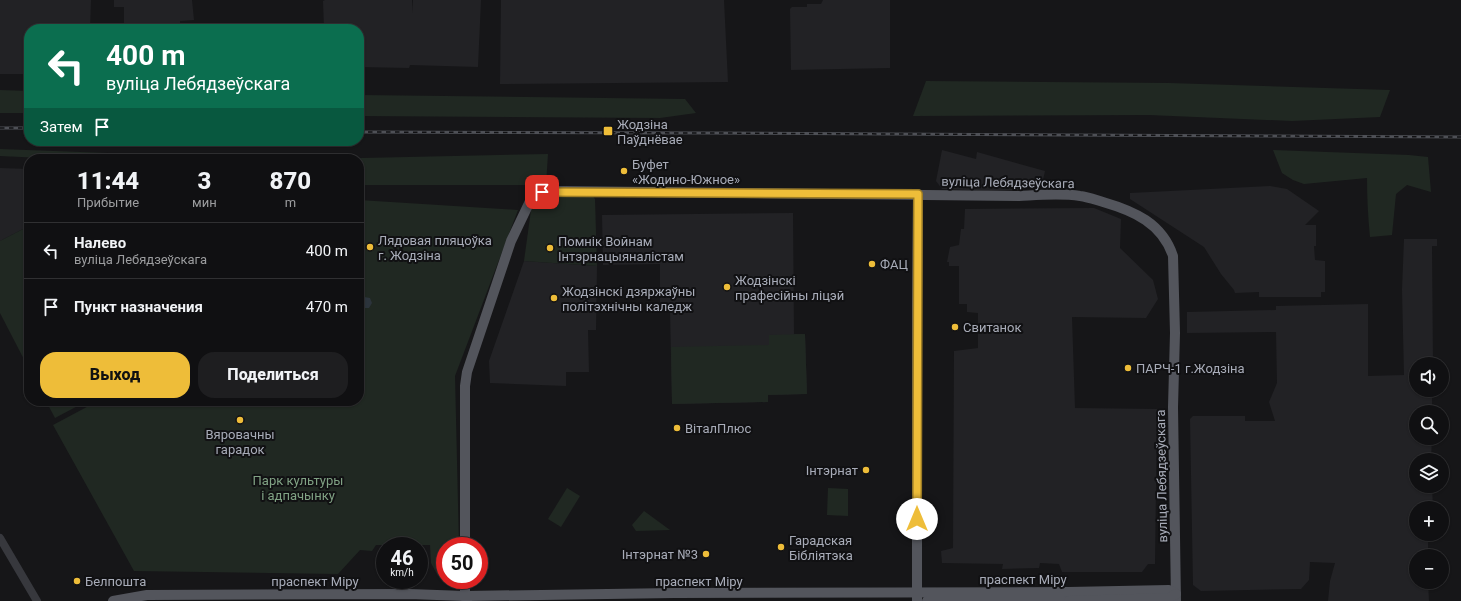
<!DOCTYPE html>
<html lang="ru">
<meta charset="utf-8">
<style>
body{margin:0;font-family:Roboto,sans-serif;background:#1e1e20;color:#f1f3f6;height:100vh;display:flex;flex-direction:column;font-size:15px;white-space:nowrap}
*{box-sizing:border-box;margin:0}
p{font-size:13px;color:#9c9d9f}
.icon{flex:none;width:22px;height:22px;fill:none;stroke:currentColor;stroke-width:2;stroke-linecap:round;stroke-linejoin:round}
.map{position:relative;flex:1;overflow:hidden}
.side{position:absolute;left:24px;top:154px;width:340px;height:252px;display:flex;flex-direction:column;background:#101012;border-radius:16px;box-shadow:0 1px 3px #0004,0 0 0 1px #303032}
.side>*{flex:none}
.top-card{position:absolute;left:24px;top:24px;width:340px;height:122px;border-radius:16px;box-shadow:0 1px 3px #0004,0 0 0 1px #303032;background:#0b6e4f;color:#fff;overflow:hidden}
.controls{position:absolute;left:1409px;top:357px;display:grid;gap:8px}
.controls a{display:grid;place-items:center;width:40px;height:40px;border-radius:50%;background:#101012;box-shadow:0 1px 3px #0004,0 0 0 1px #303032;font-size:20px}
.speed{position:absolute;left:376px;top:537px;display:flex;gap:8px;font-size:20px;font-weight:700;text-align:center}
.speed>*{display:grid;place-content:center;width:52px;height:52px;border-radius:50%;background:#101012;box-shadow:0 1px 3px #0004,0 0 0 1px #303032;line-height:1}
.speed small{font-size:10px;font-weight:400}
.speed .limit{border:6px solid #d22;background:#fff;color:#111}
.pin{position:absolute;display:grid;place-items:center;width:34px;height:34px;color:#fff;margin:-17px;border-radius:8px;box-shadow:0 2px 6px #0006}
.me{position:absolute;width:44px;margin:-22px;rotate:0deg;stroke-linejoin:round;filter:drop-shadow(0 0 3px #0008)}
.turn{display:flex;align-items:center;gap:14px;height:84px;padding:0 16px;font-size:18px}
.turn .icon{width:52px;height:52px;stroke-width:2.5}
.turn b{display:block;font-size:28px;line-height:34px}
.then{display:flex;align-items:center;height:38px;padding:0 16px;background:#0003;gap:8px;font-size:15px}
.eta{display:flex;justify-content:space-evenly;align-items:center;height:68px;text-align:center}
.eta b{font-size:24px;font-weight:800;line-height:28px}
.action{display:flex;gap:8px;margin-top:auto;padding:8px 16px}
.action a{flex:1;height:46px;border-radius:16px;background:#eebd39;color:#111;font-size:16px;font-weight:800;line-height:46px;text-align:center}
.action a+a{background:#1e1e20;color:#f1f3f6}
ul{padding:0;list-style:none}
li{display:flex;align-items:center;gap:12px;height:56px;padding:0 16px;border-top:1px solid #303032}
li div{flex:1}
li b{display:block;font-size:15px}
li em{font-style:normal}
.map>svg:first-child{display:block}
.built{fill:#222225}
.green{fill:#202822}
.water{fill:#2c343c}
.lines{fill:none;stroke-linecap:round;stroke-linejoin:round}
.minor{stroke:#37383d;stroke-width:8}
.major{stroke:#53555c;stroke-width:10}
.rail-casing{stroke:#4e5056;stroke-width:3}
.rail{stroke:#111113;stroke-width:1.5;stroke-dasharray:4.5;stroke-linecap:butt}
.route-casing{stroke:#9b7b25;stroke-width:10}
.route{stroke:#eebd39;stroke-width:7}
.poi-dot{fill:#eebd39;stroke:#111113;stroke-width:1.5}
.labels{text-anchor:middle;stroke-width:4;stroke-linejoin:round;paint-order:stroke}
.poi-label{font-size:13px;fill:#a8acb8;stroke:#111113;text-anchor:start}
.street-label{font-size:13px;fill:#a8acb8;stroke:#111113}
.park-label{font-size:13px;fill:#80a284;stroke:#111113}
</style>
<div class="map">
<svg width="1461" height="601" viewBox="0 0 1461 601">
<rect width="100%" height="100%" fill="#161618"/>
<g class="built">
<polygon points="0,0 91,0 90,29 29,29 29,74 0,74"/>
<polygon points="114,0 192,0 194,20 180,21 180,29 124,29 124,7 114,7"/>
<polygon points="325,0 412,0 412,13 413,0 481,0 478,67 410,65 409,68 359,67 359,29 324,29 323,1"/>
<polygon points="501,0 724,0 728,82 500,84"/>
<polygon points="823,0 890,0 890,68 791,70 790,9 792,7 807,7 807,4 821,4"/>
<polygon points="942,150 976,159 977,152 1045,171 1043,180 1021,190 988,191 942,189 936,181"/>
<polygon points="0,168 29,169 29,226 0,241"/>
<polygon points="1270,186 1287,189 1319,211 1305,225 1316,225 1316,246 1314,246 1315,260 1325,261 1325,292 1321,292 1321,297 1259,297 1259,292 1235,293 1234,290 1221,274 1204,247 1130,199 1130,193"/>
<polygon points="1094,208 1121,219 1120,248 1153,280 1158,299 1146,318 1072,317 1075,408 1157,409 1155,564 1148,564 1142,572 1062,572 1059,564 1040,563 1039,568 1002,569 1003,564 942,563 941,551 953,548 954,351 978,348 978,313 967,312 967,304 959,304 959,266 949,266 949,262 947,262 950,247 959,245 961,229 964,229 965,209"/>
<polygon points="793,213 794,334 805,334 807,394 768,395 768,402 672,404 670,310 660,310 660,264 603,265 602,215"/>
<polygon points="1404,239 1437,239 1437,246 1432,246 1433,364 1416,364 1416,390 1432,390 1432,412 1416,412 1416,438 1432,438 1431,460 1416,460 1416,486 1432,486 1433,508 1416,508 1416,534 1428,534 1428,556 1416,556 1416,582 1428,582 1429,601 1328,601 1330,581 1335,563 1310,562 1309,580 1301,589 1201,591 1193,585 1190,419 1193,416 1245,416 1245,421 1275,421 1269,402 1277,383 1276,332 1187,333 1187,312 1276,310 1276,306 1368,304 1368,376 1404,375 1402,290"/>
<polygon points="524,261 597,266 596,330 588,330 589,372 566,372 566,386 490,383 489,361"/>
</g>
<g class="green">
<polygon points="926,81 1169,83 1390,90 1380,117 1292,121 1149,115 913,116"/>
<polygon points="0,90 29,91 29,113 0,113"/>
<polygon points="359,95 685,99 696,113 660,118 359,116"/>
<polygon points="0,149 269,159 63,159 0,156"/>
<path d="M1273 150 1409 155 1428 157 1431 192 1407 185 1396 194 1392 235 1370 237C1368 217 1367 198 1367 178L1304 184 1293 180 1282 173Z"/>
<polygon points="548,154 546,185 359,185 359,159 317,159"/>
<polygon points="544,193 591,194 595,199 597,266 524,261 532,203"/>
<polygon points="359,200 518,210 455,376 459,546 445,546 445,574 438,576 431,563 430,545 376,545 372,551 360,550 338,574 134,571 53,425 98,401 359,401"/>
<polygon points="29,226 29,369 0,313 0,241"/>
<polygon points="805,334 807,394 768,395 768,402 672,404 671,347 769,345 769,335"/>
<polygon points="46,401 87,401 55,418"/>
<polygon points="567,488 580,496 561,527 548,519"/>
<polygon points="828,488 848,489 848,516 827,515"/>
<polygon points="644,511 670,530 636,531 632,525"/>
</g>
<polygon class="water" points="364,297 370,298 372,303 369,308 359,308 359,299"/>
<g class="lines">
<polyline class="minor" points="0,538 37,601"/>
<g class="major">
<path d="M465 546V386L467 372 511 241 532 197 542 192 558 191 1019 196C1039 195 1060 193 1080 196 1088 197 1096 200 1103 202 1134 211 1162 223 1173 256L1175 333 1173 407 1176 601"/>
<polyline points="465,580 465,596 467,601"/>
<polyline points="113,601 147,595 409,594 465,596 674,593 1068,592 1169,590 1176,594"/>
<polyline points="917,601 917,304 918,194"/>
<polyline points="927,601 1064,601"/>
<polyline points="1069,601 1169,598 1176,594"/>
</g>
<defs>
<g id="rail">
<polyline points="0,128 29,128"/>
<polyline points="359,132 711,133 1461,137"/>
</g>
</defs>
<use href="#rail" class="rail-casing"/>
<use href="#rail" class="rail"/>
</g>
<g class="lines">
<defs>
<polyline id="route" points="542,192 918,194 917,519"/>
</defs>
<use href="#route" class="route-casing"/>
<use href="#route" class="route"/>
</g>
<g class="poi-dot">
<rect x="603" y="126" width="10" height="10" rx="2"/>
<circle cx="624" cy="171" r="4"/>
<circle cx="370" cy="247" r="4"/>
<circle cx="550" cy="248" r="4"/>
<circle cx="872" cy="264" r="4"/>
<circle cx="727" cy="287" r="4"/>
<circle cx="554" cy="298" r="4"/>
<circle cx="955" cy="327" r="4"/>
<circle cx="1128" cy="368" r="4"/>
<circle cx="240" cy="420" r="4"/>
<circle cx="677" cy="428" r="4"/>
<circle cx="866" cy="470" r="4"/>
<circle cx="781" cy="547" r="4"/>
<circle cx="706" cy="554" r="4"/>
<circle cx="77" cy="581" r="4"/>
</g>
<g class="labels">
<g class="poi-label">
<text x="617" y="129">Жодзіна<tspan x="617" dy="15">Паўднёвае</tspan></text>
<text x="632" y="169">Буфет<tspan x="632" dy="15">«Жодино-Южное»</tspan></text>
<text x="378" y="245">Лядовая пляцоўка<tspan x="378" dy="15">г. Жодзіна</tspan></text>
<text x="558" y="246">Помнік Войнам<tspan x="558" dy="15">Інтэрнацыяналістам</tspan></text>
<text x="880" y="269">ФАЦ</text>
<text x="735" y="285">Жодзінскі<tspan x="735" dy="15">прафесійны ліцэй</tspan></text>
<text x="562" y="296">Жодзінскі дзяржаўны<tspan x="562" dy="15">політэхнічны каледж</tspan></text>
<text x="963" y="332">Свитанок</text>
<text x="1136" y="373">ПАРЧ-1 г.Жодзіна</text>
<text x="685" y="433">ВіталПлюс</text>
<text x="240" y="439" text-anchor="middle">Вяровачны<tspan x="240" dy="15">гарадок</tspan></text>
<text x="858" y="475" text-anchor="end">Інтэрнат</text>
<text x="789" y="545">Гарадская<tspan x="789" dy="15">Бібліятэка</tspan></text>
<text x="698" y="559" text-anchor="end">Інтэрнат №3</text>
<text x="85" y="586">Белпошта</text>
</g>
<g class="street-label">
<text transform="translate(1008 182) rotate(1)" y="5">вуліца Лебядзеўскага</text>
<text transform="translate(1161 476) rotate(-91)" y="5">вуліца Лебядзеўскага</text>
<text x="1023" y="584">праспект Міру</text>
<text x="315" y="586">праспект Міру</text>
<text x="699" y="586">праспект Міру</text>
</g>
<g class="park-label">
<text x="298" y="485">Парк культуры<tspan x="298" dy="15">і адпачынку</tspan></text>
</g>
</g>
</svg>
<div class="controls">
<a><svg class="icon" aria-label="sound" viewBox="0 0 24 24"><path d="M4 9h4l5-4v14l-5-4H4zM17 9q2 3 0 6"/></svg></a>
<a><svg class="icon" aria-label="search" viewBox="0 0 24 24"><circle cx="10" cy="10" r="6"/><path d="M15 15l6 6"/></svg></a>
<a><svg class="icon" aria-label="layers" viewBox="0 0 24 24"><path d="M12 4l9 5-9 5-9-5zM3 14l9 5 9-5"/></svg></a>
<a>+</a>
<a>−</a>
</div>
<div class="speed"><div>46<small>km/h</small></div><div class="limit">50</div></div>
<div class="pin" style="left:542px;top:192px;background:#d93025"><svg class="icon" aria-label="arrive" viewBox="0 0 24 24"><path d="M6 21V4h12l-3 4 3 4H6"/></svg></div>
<svg class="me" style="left:917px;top:519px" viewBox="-20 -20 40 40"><circle r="19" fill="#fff"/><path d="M0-13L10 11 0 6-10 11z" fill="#eebd39"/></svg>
<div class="top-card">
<div class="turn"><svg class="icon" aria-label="left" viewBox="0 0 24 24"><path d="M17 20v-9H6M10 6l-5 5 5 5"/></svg><div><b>400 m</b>вуліца Лебядзеўскага</div></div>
<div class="then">Затем<svg class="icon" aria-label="arrive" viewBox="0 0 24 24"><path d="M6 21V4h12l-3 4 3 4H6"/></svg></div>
</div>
<section class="side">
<div class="eta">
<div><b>11:44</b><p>Прибытие</p></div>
<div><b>3</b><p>мин</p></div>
<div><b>870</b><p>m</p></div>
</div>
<ul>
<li><svg class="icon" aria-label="left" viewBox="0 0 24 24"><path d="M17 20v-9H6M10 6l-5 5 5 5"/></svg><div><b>Налево</b><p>вуліца Лебядзеўскага</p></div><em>400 m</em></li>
<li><svg class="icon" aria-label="arrive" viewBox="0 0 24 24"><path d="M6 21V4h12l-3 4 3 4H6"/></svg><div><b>Пункт назначения</b></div><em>470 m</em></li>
</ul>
<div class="action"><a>Выход</a><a>Поделиться</a></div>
</section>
</div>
